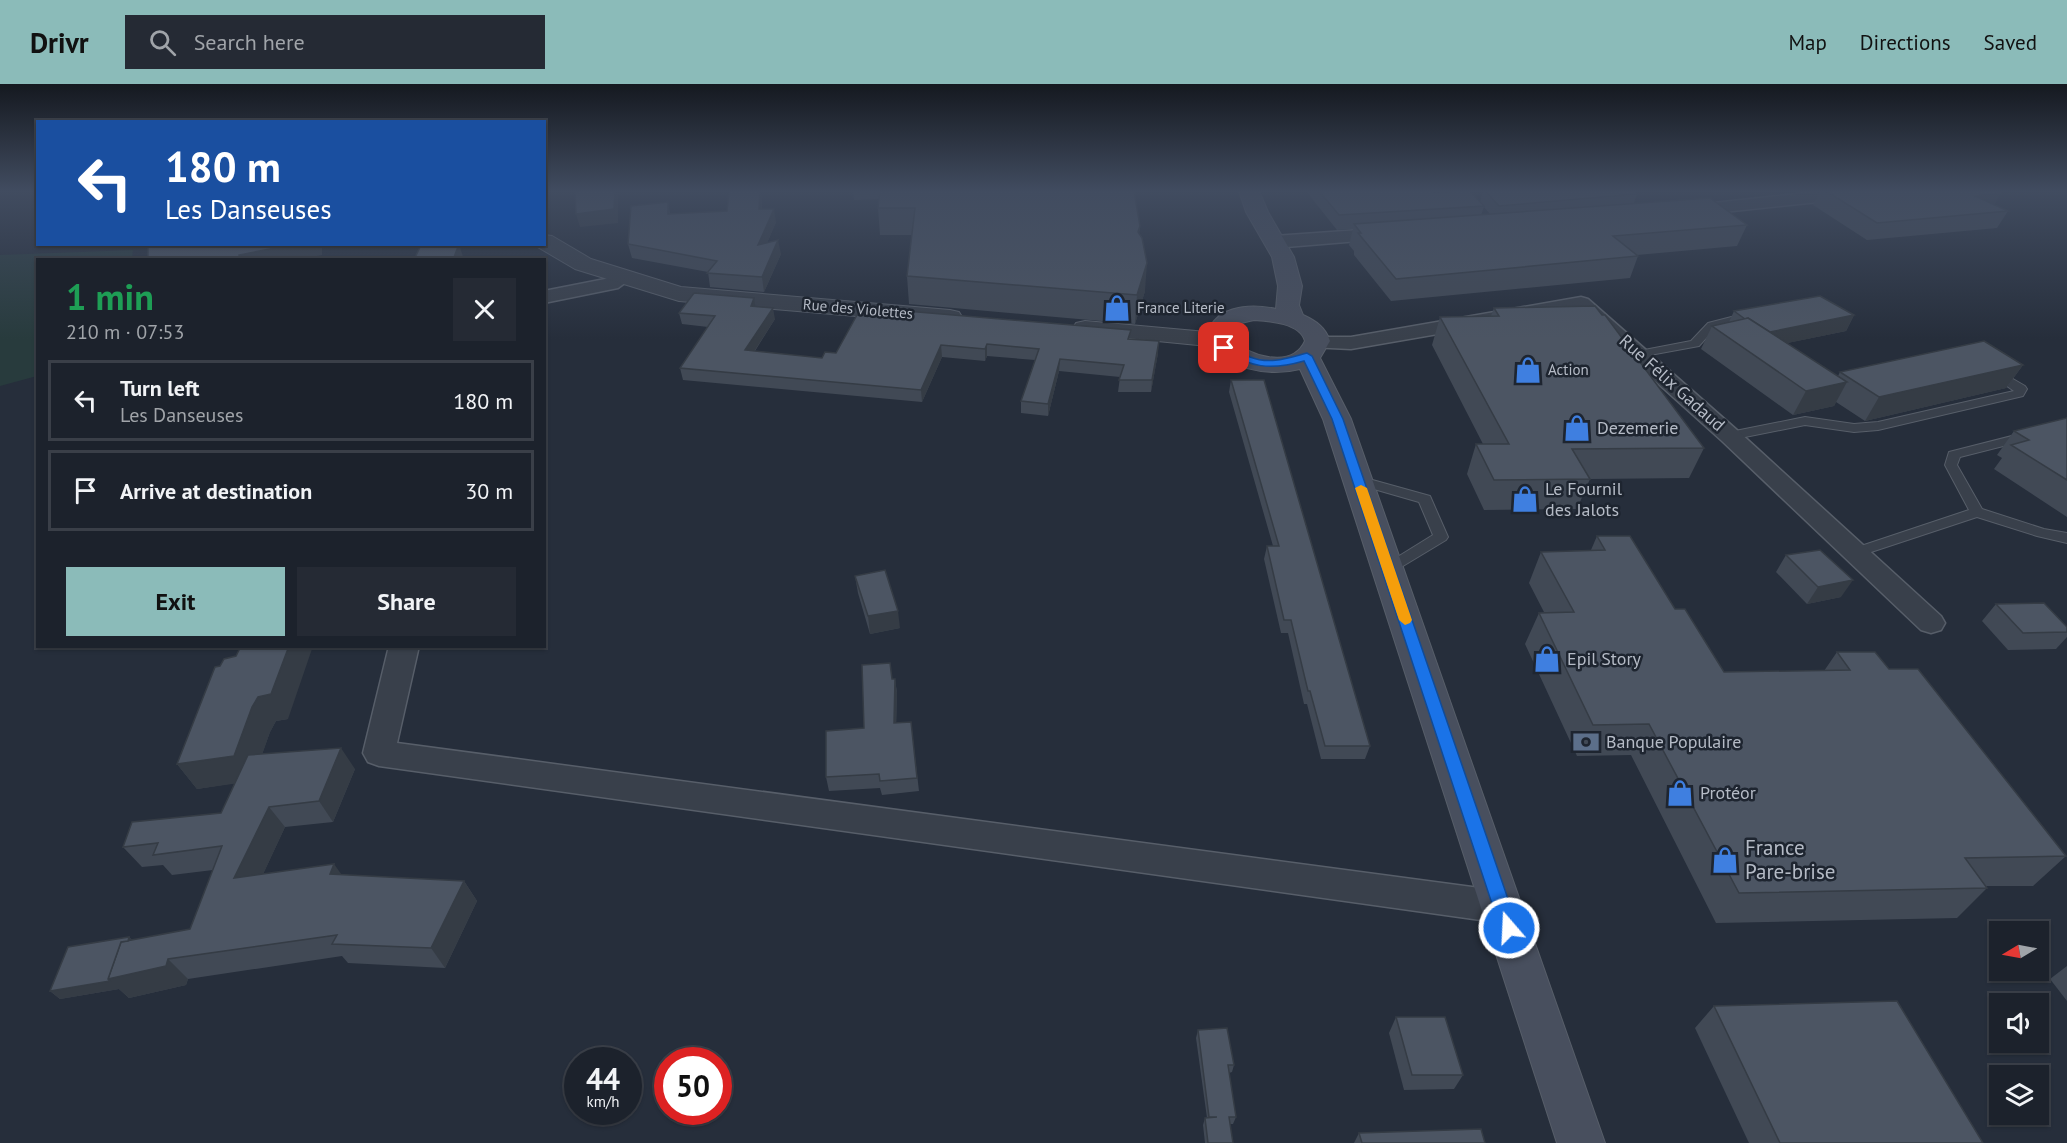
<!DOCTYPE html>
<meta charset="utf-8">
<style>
body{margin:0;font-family:"PT Sans",sans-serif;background:#252a34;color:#f1f3f6;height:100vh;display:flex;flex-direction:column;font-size:22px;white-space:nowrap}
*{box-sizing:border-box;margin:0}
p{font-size:20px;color:#a0a4a9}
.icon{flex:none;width:33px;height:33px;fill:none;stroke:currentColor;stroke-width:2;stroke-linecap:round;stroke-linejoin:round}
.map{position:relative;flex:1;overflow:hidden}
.details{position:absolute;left:36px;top:174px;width:510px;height:390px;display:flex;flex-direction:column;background:#1c222c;border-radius:0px;box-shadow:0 2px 4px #0004,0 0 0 2px #3a3f48}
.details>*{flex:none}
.hud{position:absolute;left:36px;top:36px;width:510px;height:126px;border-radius:0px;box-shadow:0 2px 4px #0004,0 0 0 2px #3a3f48;background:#1a4fa0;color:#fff;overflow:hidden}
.needle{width:39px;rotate:260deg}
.buttons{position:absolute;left:1989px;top:837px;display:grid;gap:12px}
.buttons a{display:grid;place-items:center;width:60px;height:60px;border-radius:0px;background:#1c222c;box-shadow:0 2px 4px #0004,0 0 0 2px #3a3f48;font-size:30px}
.speed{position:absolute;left:564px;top:963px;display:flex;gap:12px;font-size:30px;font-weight:700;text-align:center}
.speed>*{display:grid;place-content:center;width:78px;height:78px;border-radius:50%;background:#1c222c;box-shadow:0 2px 4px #0004,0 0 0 2px #3a3f48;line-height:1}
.speed small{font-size:15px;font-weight:400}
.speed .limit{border:9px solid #d22;background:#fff;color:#111}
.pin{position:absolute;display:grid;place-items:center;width:51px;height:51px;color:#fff;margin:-26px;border-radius:12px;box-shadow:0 3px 9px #0006}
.me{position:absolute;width:66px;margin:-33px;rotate:341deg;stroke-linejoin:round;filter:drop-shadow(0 0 4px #0008)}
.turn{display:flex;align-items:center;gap:21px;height:126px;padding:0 30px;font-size:27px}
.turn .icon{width:78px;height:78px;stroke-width:2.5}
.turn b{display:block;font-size:42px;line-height:51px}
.round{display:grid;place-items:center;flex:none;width:63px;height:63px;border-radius:0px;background:#252a34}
.head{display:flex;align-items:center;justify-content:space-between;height:102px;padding:0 30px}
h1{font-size:36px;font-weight:800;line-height:45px;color:#1e9e55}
.action{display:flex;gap:12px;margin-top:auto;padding:12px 30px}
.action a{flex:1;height:69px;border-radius:0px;background:#8bbbb9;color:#111;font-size:24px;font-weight:800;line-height:69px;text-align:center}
.action a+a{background:#252a34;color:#f1f3f6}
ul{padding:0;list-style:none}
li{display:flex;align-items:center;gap:18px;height:81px;margin:0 12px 9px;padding:0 18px;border:3px solid #3a3f48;border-radius:0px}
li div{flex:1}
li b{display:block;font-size:22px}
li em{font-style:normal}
header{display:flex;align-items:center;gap:36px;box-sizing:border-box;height:84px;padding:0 30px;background:#8bbbb9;color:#111}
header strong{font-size:28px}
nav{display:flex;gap:33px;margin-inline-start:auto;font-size:21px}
.search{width:420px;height:54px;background:#252a34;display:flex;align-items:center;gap:15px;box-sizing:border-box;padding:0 21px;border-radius:0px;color:#a0a4a9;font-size:22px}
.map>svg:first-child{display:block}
.green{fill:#283b3d}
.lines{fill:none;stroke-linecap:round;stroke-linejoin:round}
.service-casing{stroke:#575e69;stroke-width:2}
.minor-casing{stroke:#575e69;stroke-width:3}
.tertiary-casing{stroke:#575e69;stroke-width:2}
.secondary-casing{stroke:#575e69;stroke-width:2}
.service{fill:#39404b;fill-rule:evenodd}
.minor{fill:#39404b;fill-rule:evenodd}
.tertiary{fill:#39404b;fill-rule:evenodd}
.secondary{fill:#484f5e;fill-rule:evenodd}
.wall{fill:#414955;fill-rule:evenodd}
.shaded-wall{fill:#353c45}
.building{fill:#4c5563;stroke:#353c45;stroke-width:1.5}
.route{fill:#1a73e8;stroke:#114b97;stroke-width:1.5}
.slow{fill:#f59e0b}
.labels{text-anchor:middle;stroke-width:5;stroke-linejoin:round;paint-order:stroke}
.far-poi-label{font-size:15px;fill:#b5bbc6;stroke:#1e2530;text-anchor:start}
.far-street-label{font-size:15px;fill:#b5bbc6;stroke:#1e2530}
.street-label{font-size:18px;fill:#b5bbc6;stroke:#1e2530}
.poi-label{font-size:18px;fill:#b5bbc6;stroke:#1e2530;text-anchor:start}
.near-poi-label{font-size:21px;fill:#b5bbc6;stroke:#1e2530;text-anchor:start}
</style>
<header>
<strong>Drivr</strong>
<div class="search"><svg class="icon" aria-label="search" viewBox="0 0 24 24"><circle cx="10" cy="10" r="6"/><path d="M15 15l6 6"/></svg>Search here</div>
<nav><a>Map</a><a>Directions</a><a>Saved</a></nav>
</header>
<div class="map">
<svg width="2067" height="1059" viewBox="0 0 2067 1059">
<rect width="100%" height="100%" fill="#262e3b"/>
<polygon class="green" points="133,166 132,175 38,176 37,292 0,302 0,171"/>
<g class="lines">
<defs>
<g id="service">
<polygon points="1751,228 1755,229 1755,233 1716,243 1699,262 1639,273 1633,270 1639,267 1691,257 1708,239"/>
<polygon points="1994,284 2025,302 2027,305 2023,312 1878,346 1854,348 1805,341 1730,356 1724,352 1730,348 1805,333 1854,340 1878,338 2014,307 1990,290 1988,288"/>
<polygon points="2067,338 2067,346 1960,373 1957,381 1982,425 2044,445 2067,449 2067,459 2037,452 1977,433 1862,471 1852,471 1850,468 1852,465 1969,426 1945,381 1949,368"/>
<polygon points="1358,392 1430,412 1448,453 1446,456 1393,488 1383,488 1381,485 1383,482 1433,451 1419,418 1353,399 1351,396 1353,393"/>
</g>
<g id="minor">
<polygon points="1825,107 1834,108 1837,112 1834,116 1828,117 1686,132 1680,131 1677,127 1680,123 1686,122"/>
<polygon points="1388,144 1395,146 1397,150 1395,154 1274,164 1267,162 1265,158 1267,154 1274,152"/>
<polygon points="623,187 630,189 633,193 618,204 544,219 544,207 605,195"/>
<polygon points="1581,213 1588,215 1738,347 1941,532 1945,539 1941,546 1931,549 1921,546 1722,357 1576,226 1351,265 1309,263 1306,258 1309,253 1351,253"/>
<polygon points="389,562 419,562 397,659 1502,807 1515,812 1520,823 1515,834 1502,839 379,682 368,678 363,669"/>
</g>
<g id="tertiary">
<polygon points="544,151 552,152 591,175 681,203 950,226 959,228 962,233 959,238 950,240 679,217 575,185 536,162 544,160"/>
<polygon points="1085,237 1218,249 1227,251 1230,256 1227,261 1218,263 1076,249 1073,244 1076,239"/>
</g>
<path id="secondary" d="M1239 107H1259L1268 128 1294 173 1302 202 1299 221 1303 231C1316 237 1325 243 1330 257L1320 274 1351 335 1605 1059H1557L1323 335 1300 285C1268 293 1225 285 1206 256 1211 222 1248 219 1276 225L1278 202 1272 173 1246 128ZM1254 236C1270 237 1300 239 1305 257 1292 286 1248 272 1231 255L1232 246 1241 239Z"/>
</defs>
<use href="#service" class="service-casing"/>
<use href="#minor" class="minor-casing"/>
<use href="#tertiary" class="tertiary-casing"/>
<use href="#secondary" class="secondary-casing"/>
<use href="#service" class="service"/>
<use href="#minor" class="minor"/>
<use href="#tertiary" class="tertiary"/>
<use href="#secondary" class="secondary"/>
</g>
<g class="wall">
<polygon points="853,107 1134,107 1140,142 1139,151 1145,207 1135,240 909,220 907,192 912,151 880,151 878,124 879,115 854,116"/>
<path d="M1306 107H1433L1434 108 1480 118 1483 107H1634L1637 110 1634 119 1747 141 1737 162 1637 171 1638 172 1630 194 1391 217 1354 171V167L1349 161 1353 145 1337 146ZM1484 123 1490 130 1481 131Z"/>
<polygon points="1820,107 2001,107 1994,121 2008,127 1997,144 1867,156 1813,121"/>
<polygon points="762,115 762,125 776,138 767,159 781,170 764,208 710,203 708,188 632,174 628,160 668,118 670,130 727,127"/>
<polygon points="756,222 775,235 755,267 822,274 836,269 857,231 1130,255 1158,269 1151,308 1118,308 1120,293 1059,287 1048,332 1021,329 1021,317 1035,276 987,272 985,277 942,273 922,318 683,296 680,284 708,243 682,240 679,229"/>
<polygon points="1494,224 1704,364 1689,394 1590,395 1577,425 1484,426 1467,390 1476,360 1483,360 1432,261 1440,233 1491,232"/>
<polygon points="1734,227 1854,231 1846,247 1787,259 1838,292 1840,288 2023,281 2006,304 1865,337 1836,318 1834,322 1793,331 1701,265 1712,242 1729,238"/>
<polygon points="1231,296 1370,662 1365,675 1321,675 1307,620 1304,620 1288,549 1281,549 1264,475 1267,462 1273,462 1229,308"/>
<polygon points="2067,334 2067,433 1994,385 2002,374 1997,371 2014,347"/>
<polygon points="1597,452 1675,525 1724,588 1824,587 1837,568 1889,585 2066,772 2033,802 1986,802 1987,804 1957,834 1716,839 1631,671 1577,672 1525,560 1539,529 1544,528 1529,499 1541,468 1591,466"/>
<polygon points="1786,471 1841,513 1807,520 1776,488"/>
<polygon points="855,492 900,544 870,550 858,509"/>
<polygon points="1996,520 2067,543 2067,553 2056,565 2008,566 1982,537"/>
<polygon points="236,572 288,635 276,637 270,648 262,670 355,685 333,738 285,743 263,790 341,791 464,797 477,817 445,884 348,879 342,872 188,895 186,901 129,914 119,905 60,915 50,907 129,853 132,856 190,845 213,786 172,791 163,781 142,783 123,763 221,729 235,699 197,705 177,680 220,582"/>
<polygon points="892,595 895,595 897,609 896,639 911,638 919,707 882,711 880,704 829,707 826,693 864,644"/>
<polygon points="2067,882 2067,917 2050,895"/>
<polygon points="1714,922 1983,1059 1749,1059 1695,944"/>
<polygon points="1396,933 1463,991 1454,1005 1404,1006 1389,949"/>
<polygon points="1198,946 1234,981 1232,988 1229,989 1236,1033 1233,1040 1230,1040 1233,1059 1205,1059 1203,1041 1205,1034 1207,1034 1196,954"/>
<polygon points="1359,1049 1485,1059 1354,1059"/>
</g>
<g class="shaded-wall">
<polygon points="615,107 618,107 618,139 580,143 576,130"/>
<polygon points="760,107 761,107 762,115 761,139 759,125"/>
<polygon points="2001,109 1991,126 1975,112"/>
<polygon points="774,125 776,138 760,175 758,161"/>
<polygon points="778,156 781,170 764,208 762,193"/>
<polygon points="296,160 322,160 322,171 297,176 240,176 239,171"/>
<polygon points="459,160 464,176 453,176"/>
<polygon points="1147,179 1145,207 1135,240 1137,211"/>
<polygon points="754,214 756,226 751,222"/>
<polygon points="773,224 775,235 748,277 745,266"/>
<polygon points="1854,231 1846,247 1759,265 1767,249"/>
<polygon points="1159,257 1158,269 1151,308 1152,296"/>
<polygon points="987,260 987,272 985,277 985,265"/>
<polygon points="941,261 942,273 922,318 921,306"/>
<polygon points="1060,275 1059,287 1048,332 1048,320"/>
<polygon points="2023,281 2006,304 1865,337 1879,313"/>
<polygon points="1847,298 1834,322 1793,331 1806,307"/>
<polygon points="1853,496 1841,513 1807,520 1818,503"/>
<polygon points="898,527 900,544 870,550 868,532"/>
<polygon points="289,562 313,562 288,635 276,637 270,648 253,697 197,705 177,680 252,623"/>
<polygon points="895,595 897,609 896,653 894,639"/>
<polygon points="341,664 355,685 333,738 319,717"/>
<polygon points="269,723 285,743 252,814 234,794"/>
<polygon points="334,780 349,801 330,790"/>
<polygon points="464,797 477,817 445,884 431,864"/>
<polygon points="129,853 138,861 168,875 188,895 186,901 129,914 119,905 60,915 50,907"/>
</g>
<g class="building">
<polygon points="575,107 615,107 614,125 576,130"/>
<polygon points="729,107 760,107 759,125 774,125 758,161 778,156 762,193 707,189 717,177 628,160 631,122 668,118 668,130 727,127"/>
<polygon points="880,107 1134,107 1140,142 1138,148 1142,154 1147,179 1137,211 907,192 915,124 878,124"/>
<polygon points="1319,107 1433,107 1434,108 1470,107 1484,122 1339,131"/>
<polygon points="1485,107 1634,107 1637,110 1499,122"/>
<polygon points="1826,107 2001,107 2001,109 1975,112 2008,127 1877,139"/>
<polygon points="1710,114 1747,141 1613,152 1638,172 1396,195 1358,149 1361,149 1354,140"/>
<polygon points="148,160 296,160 239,171 240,176 148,176"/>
<polygon points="459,160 453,176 414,176 420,163"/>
<polygon points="694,209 754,214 751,222 773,224 745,266 822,274 825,268 836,269 857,231 905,235 906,227 1131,246 1128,255 1159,257 1152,296 1119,296 1124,281 1060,275 1048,320 1021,317 1039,265 987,260 985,265 941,261 921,306 680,284 715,232 679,229"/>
<polygon points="1820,212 1854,231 1770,248 1748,234 1745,235 1734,227"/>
<polygon points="1595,222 1602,231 1605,231 1704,364 1572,365 1590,395 1494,396 1476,360 1509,360 1440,233 1499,232 1494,224"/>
<polygon points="1748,234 1847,298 1806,307 1712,242"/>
<polygon points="1984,257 2023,281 1879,313 1840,288"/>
<polygon points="1231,296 1264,296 1370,662 1325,662 1310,607 1308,607 1291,536 1284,536 1267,462 1279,462"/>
<polygon points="2067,334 2067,396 2011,361 2029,356 2014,347"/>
<polygon points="1597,452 1630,452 1675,525 1685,525 1724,588 1850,586 1837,568 1875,568 1889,585 1918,585 2066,772 1965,774 1987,804 1739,809 1649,640 1593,641 1539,529 1574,528 1541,468 1605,466"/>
<polygon points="1820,466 1853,496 1818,503 1786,471"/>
<polygon points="885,486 898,527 868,532 855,492"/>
<polygon points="2044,519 2067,543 2067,548 2023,549 1996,520"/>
<polygon points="241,562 289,562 271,610 258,613 252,623 234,672 177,680 215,583 220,582 224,575 236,572"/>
<polygon points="890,579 892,595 895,595 894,639 911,638 917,694 880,697 879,690 826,693 826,647 864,644 862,581"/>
<polygon points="341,664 319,717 269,723 234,794 334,780 330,790 464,797 431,864 332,860 337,851 168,875 166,882 108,895 121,858 190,845 222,762 153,771 158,759 123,763 132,738 221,729 248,671"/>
<polygon points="129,853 128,857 121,858 108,895 110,897 50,907 68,863"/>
<polygon points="1897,917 1983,1059 1780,1059 1714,922"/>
<polygon points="1396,933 1445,933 1463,991 1412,991"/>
<polygon points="1227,944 1234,981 1228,981 1236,1033 1229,1033 1233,1059 1208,1059 1205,1034 1217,1033 1209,1033 1198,946"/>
<polygon points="1481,1045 1485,1059 1362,1059 1359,1049"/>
</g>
<linearGradient id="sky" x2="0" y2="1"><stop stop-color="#151920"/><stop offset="0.42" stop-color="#414c60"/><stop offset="1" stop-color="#414c60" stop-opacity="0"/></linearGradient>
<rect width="2067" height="255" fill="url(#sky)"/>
<path class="route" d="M1224 261C1233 264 1241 270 1250 273 1270 281 1288 274 1307 269L1312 272 1343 335 1518 844 1515 850 1509 852 1503 850 1500 844 1332 335 1304 277C1269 287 1252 283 1220 266V262Z"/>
<polygon class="slow" points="1361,401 1367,404 1412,536 1410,539 1405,541 1399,536 1355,404"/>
<defs>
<symbol id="shop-bare" viewBox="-9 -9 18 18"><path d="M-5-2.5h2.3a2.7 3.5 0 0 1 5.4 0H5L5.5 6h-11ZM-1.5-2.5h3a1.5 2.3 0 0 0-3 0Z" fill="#3f7fe0" stroke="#1e2530" stroke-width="2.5" paint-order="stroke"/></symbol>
<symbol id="bank-bare" viewBox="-9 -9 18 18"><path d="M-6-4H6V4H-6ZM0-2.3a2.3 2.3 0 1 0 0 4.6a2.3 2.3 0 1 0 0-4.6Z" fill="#5c6f8a" stroke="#1e2530" stroke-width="2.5" paint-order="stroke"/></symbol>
</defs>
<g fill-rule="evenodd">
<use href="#shop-bare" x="1098" y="205" width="38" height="38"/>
<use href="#shop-bare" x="1509" y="267" width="38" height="38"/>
<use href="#shop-bare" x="1558" y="325" width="38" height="38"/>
<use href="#shop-bare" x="1506" y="396" width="38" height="38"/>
<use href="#shop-bare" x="1528" y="556" width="38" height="38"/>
<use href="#bank-bare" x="1567" y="639" width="38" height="38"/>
<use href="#shop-bare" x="1661" y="690" width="38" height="38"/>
<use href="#shop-bare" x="1706" y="757" width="38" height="38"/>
</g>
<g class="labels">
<g class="far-poi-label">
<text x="1137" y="229">France Literie</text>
<text x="1548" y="291">Action</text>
</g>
<g class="far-street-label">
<text transform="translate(858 225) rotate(5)" y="5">Rue des Violettes</text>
</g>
<g class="street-label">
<text transform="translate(1672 299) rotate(42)" y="6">Rue Félix Gadaud</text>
</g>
<g class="poi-label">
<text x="1597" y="350">Dezemerie</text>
<text x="1545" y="411">Le Fournil<tspan x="1545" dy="21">des Jalots</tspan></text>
<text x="1567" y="581">Epil Story</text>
<text x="1606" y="664">Banque Populaire</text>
<text x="1700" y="715">Protéor</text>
</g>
<g class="near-poi-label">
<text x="1745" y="771">France<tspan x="1745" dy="24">Pare-brise</tspan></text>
</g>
</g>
</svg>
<div class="buttons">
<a><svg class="needle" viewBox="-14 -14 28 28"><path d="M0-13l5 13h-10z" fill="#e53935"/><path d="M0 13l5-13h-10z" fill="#a0a4a9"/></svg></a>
<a><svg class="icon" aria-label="sound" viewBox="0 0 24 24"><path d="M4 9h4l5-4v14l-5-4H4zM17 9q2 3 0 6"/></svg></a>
<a><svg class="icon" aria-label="layers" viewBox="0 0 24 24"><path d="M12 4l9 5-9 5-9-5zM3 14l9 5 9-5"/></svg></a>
</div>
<div class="speed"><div>44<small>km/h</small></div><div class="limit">50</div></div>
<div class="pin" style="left:1224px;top:264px;background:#d93025"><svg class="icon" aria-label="arrive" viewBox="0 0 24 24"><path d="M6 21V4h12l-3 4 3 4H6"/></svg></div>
<svg class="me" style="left:1509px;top:844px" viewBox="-20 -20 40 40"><circle r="17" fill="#1a73e8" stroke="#fff" stroke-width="3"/><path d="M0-11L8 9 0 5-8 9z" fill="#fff"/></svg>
<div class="hud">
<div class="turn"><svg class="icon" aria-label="left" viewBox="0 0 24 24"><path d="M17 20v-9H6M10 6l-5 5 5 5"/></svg><div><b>180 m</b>Les Danseuses</div></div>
</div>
<section class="details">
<div class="head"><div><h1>1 min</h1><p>210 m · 07:53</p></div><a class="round"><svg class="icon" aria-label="close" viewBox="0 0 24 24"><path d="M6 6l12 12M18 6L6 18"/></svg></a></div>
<ul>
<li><svg class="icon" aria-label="left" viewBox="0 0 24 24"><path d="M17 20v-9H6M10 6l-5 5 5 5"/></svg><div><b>Turn left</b><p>Les Danseuses</p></div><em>180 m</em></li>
<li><svg class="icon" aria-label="arrive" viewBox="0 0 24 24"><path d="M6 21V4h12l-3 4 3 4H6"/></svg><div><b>Arrive at destination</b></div><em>30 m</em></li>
</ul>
<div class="action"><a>Exit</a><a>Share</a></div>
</section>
</div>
